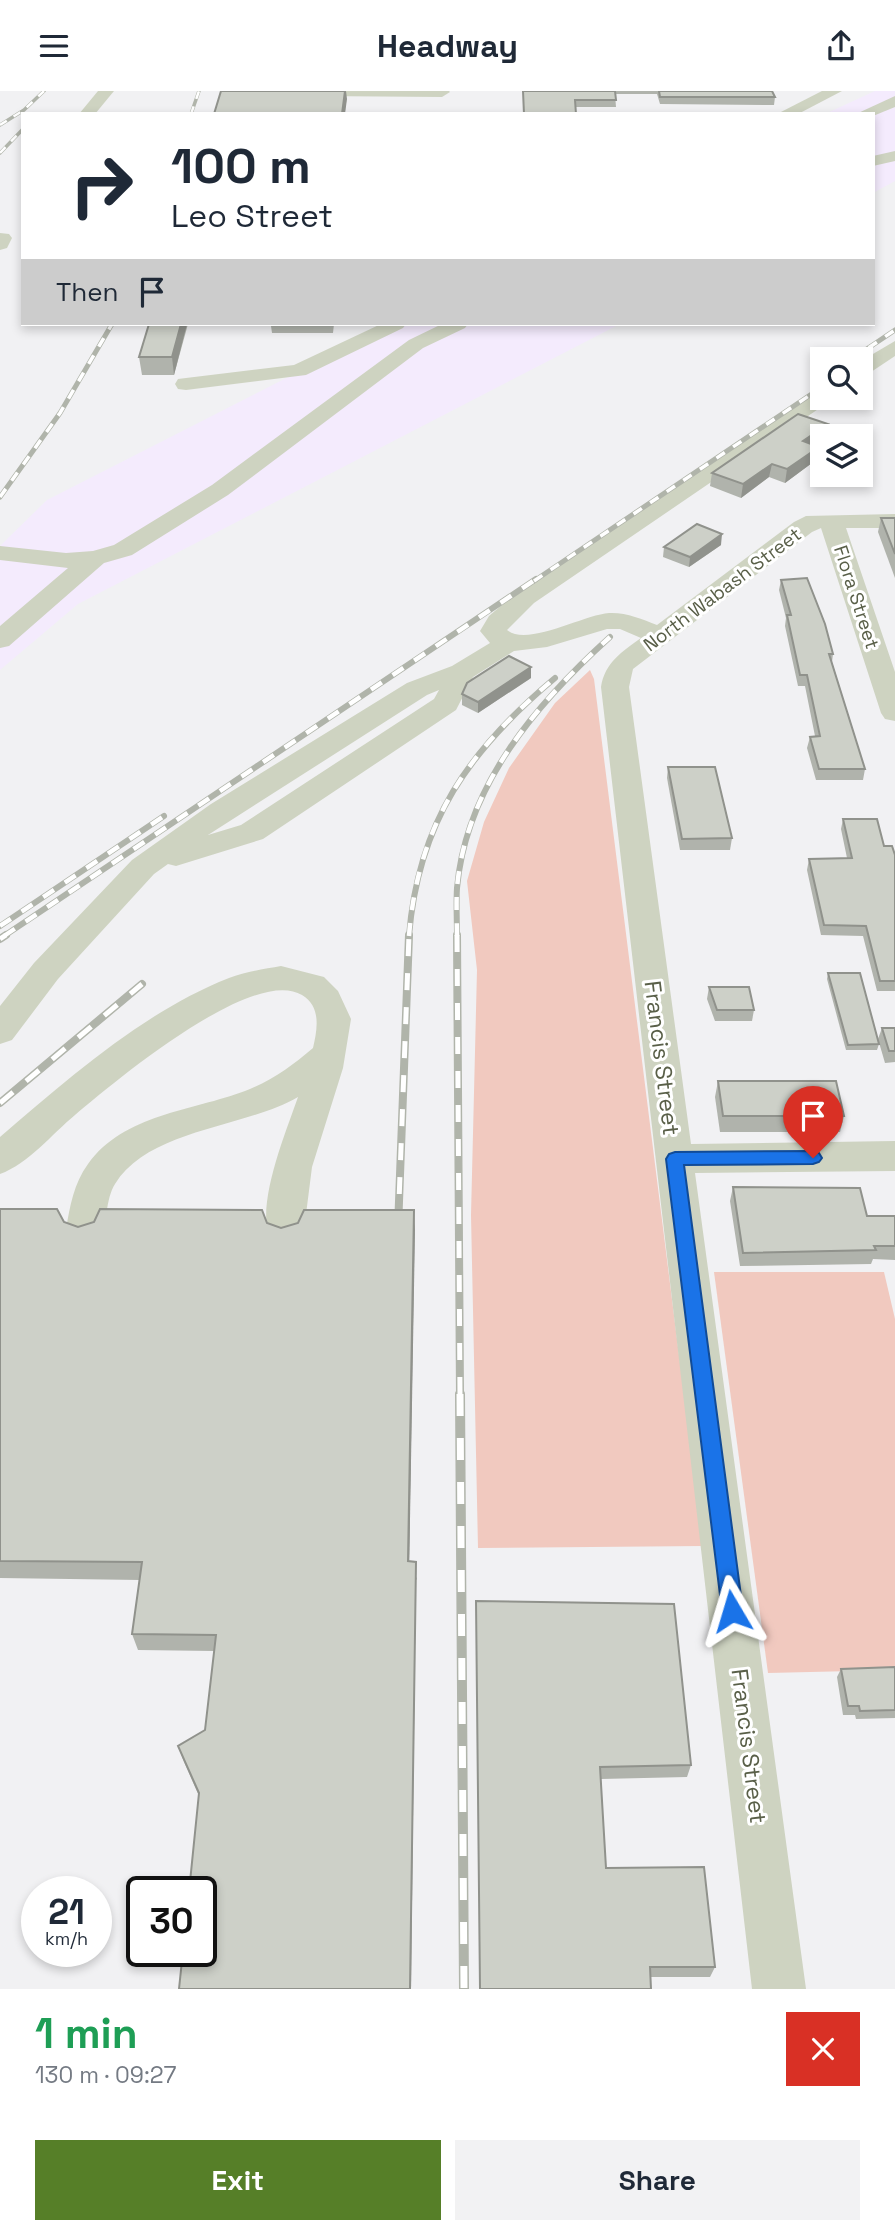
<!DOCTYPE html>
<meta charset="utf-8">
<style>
body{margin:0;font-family:"Space Grotesk",sans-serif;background:#f2f2f3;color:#1f2937;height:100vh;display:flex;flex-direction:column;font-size:26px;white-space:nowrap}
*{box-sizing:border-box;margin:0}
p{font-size:23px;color:#747a83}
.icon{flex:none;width:38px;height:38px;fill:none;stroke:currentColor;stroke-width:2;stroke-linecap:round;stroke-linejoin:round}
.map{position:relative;height:1898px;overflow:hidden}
.side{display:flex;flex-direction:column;background:#fff;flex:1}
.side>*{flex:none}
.banner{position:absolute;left:21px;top:21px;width:854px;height:214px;border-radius:0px;box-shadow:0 4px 10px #0003;background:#fff;color:#1f2937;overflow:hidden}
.fabs{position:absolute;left:810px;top:256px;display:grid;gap:14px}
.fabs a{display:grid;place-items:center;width:63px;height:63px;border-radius:0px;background:#fff;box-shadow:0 4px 10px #0003;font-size:35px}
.speed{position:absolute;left:21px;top:1785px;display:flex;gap:14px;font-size:35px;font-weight:700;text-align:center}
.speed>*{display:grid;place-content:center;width:91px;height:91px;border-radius:50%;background:#fff;box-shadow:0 4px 10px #0003;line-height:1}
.speed small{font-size:18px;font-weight:400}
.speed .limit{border:4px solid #111;border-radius:10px;background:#fff;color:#111}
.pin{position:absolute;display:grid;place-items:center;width:60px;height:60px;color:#fff;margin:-72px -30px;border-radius:50% 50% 50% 0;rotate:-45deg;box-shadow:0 0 7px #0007}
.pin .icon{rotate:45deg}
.me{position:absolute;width:77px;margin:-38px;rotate:353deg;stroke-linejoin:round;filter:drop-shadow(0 0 5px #0008)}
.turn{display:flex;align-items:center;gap:24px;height:147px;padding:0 35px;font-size:32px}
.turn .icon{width:91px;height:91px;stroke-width:2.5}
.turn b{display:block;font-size:49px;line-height:60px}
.then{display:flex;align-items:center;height:66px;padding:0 35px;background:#0003;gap:14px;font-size:26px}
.round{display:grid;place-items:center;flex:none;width:74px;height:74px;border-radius:0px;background:#f2f2f3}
.head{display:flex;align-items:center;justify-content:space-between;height:119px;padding:0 35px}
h1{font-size:42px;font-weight:800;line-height:52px;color:#1e9e55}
.button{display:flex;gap:14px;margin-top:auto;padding:14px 35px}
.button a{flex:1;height:80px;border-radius:0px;background:#567f28;color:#fff;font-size:28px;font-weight:800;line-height:80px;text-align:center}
.button a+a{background:#f2f2f3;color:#1f2937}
header{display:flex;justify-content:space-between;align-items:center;height:91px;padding:0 35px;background:#fff;font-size:32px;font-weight:800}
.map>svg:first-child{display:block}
.commercial{fill:#f4ebfd}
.green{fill:#f1c9bf}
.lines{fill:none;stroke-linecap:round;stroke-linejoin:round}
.minor{fill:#ced3c1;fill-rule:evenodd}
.rail-far4-casing{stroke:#b0b4aa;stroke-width:3.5}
.rail-far3-casing{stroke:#b0b4aa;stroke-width:5}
.rail-far2-casing{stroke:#b0b4aa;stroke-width:6}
.rail-far1-casing{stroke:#b0b4aa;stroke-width:8}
.rail-casing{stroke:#b0b4aa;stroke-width:10}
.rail-far4{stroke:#fff;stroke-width:2.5;stroke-dasharray:8;stroke-linecap:butt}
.rail-far3{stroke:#fff;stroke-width:3.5;stroke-dasharray:10;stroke-linecap:butt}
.rail-far2{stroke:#fff;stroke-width:4.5;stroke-dasharray:13;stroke-linecap:butt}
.rail-far1{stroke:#fff;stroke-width:5;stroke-dasharray:17;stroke-linecap:butt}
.rail{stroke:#fff;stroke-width:7;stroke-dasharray:22;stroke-linecap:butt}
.wall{fill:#b0b3ac}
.shaded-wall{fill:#90928c}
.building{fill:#cdd0c8;stroke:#90928c;stroke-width:2}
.route{fill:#1a73e8;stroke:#114b97;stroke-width:2}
.labels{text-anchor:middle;stroke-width:6;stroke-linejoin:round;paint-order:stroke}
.far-street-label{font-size:19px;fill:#595f48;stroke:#fff}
.street-label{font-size:23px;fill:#595f48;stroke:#fff}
</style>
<header><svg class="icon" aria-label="menu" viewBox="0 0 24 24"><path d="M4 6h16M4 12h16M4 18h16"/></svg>Headway<svg class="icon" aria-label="share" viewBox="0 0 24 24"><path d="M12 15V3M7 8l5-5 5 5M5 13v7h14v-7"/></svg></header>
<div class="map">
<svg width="895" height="1898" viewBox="0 0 895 1898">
<rect width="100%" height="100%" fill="#f1f1f3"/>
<g class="commercial">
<polygon points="875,0 895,0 895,90 873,102 873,23 825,23"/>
<polygon points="392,233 620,233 78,513 0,579 0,455 47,409"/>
</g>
<g class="green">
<polygon points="590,579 594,588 703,1455 478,1457 471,1124 477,879 467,790 484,731 509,677 555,612"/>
<polygon points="714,1181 884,1181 895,1228 895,1579 768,1582"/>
</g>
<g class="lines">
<g class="minor">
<polygon points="98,0 114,0 95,23 79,23"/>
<polygon points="308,0 449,0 450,1 442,6 316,5"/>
<polygon points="822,0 842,0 798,23 777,23"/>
<polygon points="895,5 895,16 873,25 856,23"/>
<polygon points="895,60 895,70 873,75 873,65"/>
<polygon points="0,142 9,143 12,147 7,157 0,159"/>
<polygon points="381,233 406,233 403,237 306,284 186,299 178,298 175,293 178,288 186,287 294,274"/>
<polygon points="442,233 468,233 465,237 423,257 228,404 132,464 104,472 9,555 0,557 0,535 68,477 0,469 0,455 66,462 93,460 114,454 212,394 409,249"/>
<polygon points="895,250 895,265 868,283 861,285 861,270"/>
<path d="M822 299V306H832L830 310 534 512 507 539C527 556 583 524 609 522 625 521 642 528 657 534L794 431 806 425 895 423V437H846L895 581V630L885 628 881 622 821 437 812 441 633 578 629 596 691 1053 895 1050V1080L695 1082 806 1898H752L601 596C605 571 622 561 641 547L620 538H607L547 556 514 560 473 586 456 619 263 748 176 775 168 773 154 783 58 888 12 949 0 953V915L34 872 132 769 211 713 407 592 452 575 490 552 480 540 489 525 516 502 814 300ZM439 599 434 608 241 734 208 744 427 604Z"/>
<path d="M281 875 324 886 338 900 351 928 343 977 312 1076 304 1139 299 1150 285 1155 271 1150C254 1117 286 1041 298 1006 245 1037 149 1038 115 1093 105 1109 108 1132 99 1149L85 1154 71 1149 66 1138C70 1115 74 1092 88 1073 124 1023 192 1020 245 1000 271 990 292 975 313 957 317 939 322 916 302 904 253 874 113 992 75 1024 52 1043 28 1073 0 1083V1046C69 987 143 921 229 887 245 881 264 878 281 875Z"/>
</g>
<defs>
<g id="rail-far4">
<polyline points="191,23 199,0"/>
<polyline points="0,34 24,19 44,0"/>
<polyline points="0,62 23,38"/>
</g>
<g id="rail-far3">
<polyline points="852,268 895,239"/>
<polyline points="0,406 60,322 112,233"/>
<polyline points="534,490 822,296"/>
</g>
<g id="rail-far2">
<polyline points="0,835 164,725"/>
<polyline points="4,845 536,488"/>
<path d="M409 845C418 731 469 659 555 587"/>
<path d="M457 845C457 830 456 813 457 797 466 694 537 612 610 546"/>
</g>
<g id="rail-far1">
<polyline points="457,844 460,1305"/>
<polyline points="0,848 6,844"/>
<polyline points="0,1012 142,893"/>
<polyline points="398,1137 409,844"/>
</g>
<polyline id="rail" points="460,1303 464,1898"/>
</defs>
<use href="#rail-far4" class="rail-far4-casing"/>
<use href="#rail-far3" class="rail-far3-casing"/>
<use href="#rail-far2" class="rail-far2-casing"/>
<use href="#rail-far1" class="rail-far1-casing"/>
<use href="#rail" class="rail-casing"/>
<use href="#rail-far4" class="rail-far4"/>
<use href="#rail-far3" class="rail-far3"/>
<use href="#rail-far2" class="rail-far2"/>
<use href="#rail-far1" class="rail-far1"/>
<use href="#rail" class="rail"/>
</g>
<g class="wall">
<polygon points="523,0 772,0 775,6 774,14 660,13 657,3 615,3 616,16 576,16 576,23 524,23"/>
<polygon points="149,233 334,233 333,242 272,242 271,235 188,233 174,284 142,284 139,266"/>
<polygon points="828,333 826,345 822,345 822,349 815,354 816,369 785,392 769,386 741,407 710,395 712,382"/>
<polygon points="881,427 895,427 895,487 878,441"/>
<polygon points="721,454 689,476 663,466 664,456"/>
<polygon points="781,489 833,563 832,571 865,678 863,689 816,689 807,657 810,646 815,645 805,595 798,595 785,535 786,527 779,499"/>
<polygon points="531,587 478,622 462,614 462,603"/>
<polygon points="668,676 732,747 730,759 680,759 667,687"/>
<polygon points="843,728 884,755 895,764 895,900 877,900 863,845 821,844 807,779 809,768 847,767 841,738"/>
<polygon points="828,882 879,953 877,959 846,959 827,888"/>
<polygon points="709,896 754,919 752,930 715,930 707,908"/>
<polygon points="882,937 895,937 895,971 885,972 878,948"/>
<polygon points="718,990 844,1025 840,1041 720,1041 715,1006"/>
<polygon points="733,1096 867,1125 895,1125 895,1169 873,1168 871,1173 740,1175 730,1110"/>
<polygon points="0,1118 64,1131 78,1136 267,1132 281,1137 298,1132 414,1119 409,1470 417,1488 199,1705 184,1671 178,1655 205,1639 214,1560 138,1559 132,1543 140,1489 0,1487"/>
<polygon points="476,1510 691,1674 687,1686 601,1688 606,1777 715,1876 710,1886 651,1886 651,1898 480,1898"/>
<polygon points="895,1576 895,1627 856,1628 855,1624 843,1624 837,1586 841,1578"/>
</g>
<g class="shaded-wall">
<polygon points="345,0 346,0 347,8 345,23 342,23"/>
<polygon points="181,233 187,233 174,284 172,266"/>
<polygon points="828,333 826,345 822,345 822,349 801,364 803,350"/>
<polygon points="819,356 816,369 785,392 787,378"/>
<polygon points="772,373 769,386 741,407 743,393"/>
<polygon points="722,443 721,454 689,476 690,466"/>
<polygon points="531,576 531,587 478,622 478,611"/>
<polygon points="414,1119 415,1139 409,1487 408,1470"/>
<polygon points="416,1471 411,1898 410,1898"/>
</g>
<g class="building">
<polygon points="221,0 345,0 342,23 214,23"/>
<polygon points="523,0 615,0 616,9 575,9 576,23 524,23"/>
<polygon points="659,0 772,0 775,6 660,6"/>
<polygon points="149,233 181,233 172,266 139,266"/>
<polygon points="798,323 828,333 803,350 819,356 787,378 772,373 743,393 712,382"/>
<polygon points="881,427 895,427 895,463"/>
<polygon points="697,433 722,443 690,466 664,456"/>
<polygon points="807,487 825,533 833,563 829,563 865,678 819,678 810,646 820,645 807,584 800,584 787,524 791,524 781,489"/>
<polygon points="509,565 531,576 478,611 462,603 467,592"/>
<polygon points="668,676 715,676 732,747 682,748"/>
<polygon points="843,728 877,728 884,755 892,755 895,764 895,890 880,890 866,835 824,834 809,768 852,767"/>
<polygon points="828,882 860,882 879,953 848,954"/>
<polygon points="709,896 749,896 754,919 717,919"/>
<polygon points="882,937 895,937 895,960 889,960"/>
<polygon points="718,990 836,990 844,1025 723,1025"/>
<polygon points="733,1096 860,1097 867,1125 895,1125 895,1155 874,1155 876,1159 743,1162"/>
<polygon points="0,1118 57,1118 64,1131 78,1136 94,1131 100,1118 262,1119 267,1132 281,1137 298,1132 304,1119 414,1119 408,1470 416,1471 410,1898 179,1898 183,1860 201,1860 201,1801 189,1801 199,1702 178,1655 205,1639 216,1544 132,1543 142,1471 0,1470"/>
<polygon points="476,1510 674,1513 691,1674 600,1676 606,1777 704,1776 715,1876 650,1876 651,1898 480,1898"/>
<polygon points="895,1576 895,1619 860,1620 859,1615 848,1615 841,1578"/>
</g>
<polygon class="route" points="813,1060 819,1062 822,1067 819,1071 813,1073 684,1074 743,1520 740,1528 732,1531 725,1528 722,1520 666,1068 669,1063 675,1061"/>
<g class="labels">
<g class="far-street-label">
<text transform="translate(722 498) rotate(-37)" y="7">North Wabash Street</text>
<text transform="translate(857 506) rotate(72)" y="7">Flora Street</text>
</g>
<g class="street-label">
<text transform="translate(662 967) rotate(83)" y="8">Francis Street</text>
<text transform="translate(749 1655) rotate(83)" y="8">Francis Street</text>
</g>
</g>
</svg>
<div class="fabs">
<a><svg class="icon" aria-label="search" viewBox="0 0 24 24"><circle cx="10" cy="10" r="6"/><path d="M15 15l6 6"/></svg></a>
<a><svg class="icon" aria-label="layers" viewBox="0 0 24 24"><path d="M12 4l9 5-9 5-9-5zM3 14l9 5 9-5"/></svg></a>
</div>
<div class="speed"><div>21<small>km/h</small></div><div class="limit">30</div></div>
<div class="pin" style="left:813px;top:1067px;background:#d93025"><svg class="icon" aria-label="arrive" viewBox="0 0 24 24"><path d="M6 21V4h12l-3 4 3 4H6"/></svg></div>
<svg class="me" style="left:732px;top:1520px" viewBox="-20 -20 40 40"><path d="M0-17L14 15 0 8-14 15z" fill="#1a73e8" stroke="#fff" stroke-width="4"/></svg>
<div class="banner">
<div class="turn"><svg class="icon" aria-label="right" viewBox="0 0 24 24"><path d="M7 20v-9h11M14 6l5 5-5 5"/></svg><div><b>100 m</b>Leo Street</div></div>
<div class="then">Then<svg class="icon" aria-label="arrive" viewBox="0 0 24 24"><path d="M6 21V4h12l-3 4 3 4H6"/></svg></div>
</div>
</div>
<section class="side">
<div class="head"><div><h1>1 min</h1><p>130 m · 09:27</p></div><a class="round" style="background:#d93025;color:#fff"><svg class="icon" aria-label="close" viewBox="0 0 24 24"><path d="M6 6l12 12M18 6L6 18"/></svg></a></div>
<div class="button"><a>Exit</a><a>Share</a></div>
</section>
